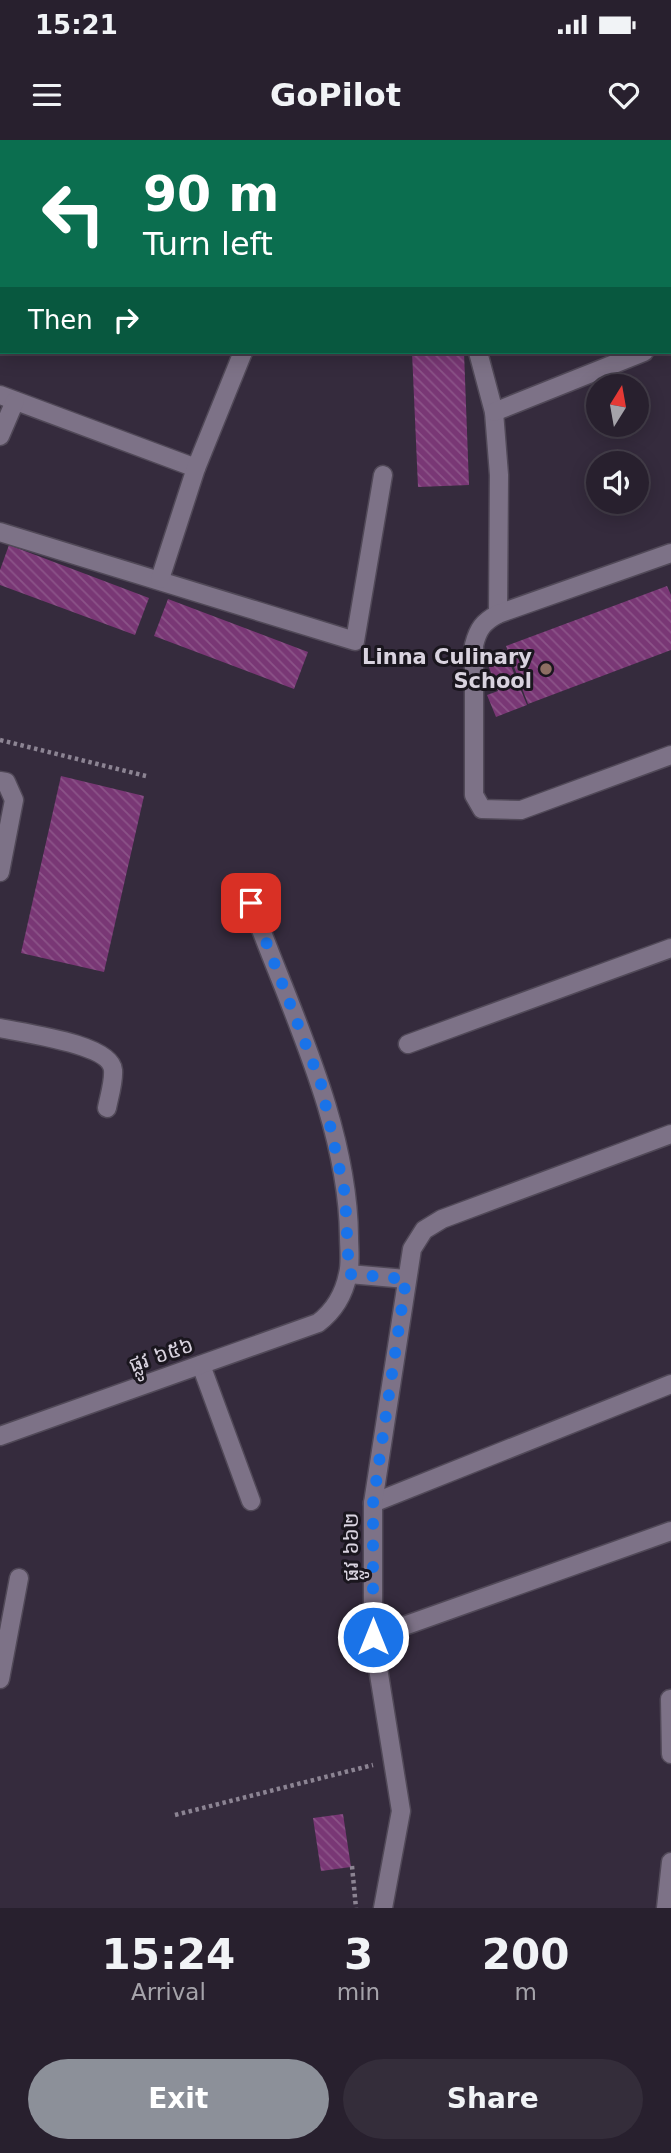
<!DOCTYPE html>
<meta charset="utf-8">
<style>
body{margin:0;font-family:"DejaVu Sans","Noto Sans Khmer",sans-serif;background:#342d3a;color:#f1f3f6;height:100vh;display:flex;flex-direction:column;font-size:26px;white-space:nowrap}
*{box-sizing:border-box;margin:0}
p{font-size:23px;color:#a5a3aa}
.icon{flex:none;width:38px;height:38px;fill:none;stroke:currentColor;stroke-width:2;stroke-linecap:round;stroke-linejoin:round}
.map{position:relative;height:1768px;overflow:hidden}
.details{display:flex;flex-direction:column;background:#28202e;flex:1}
.details>*{flex:none}
.banner{position:absolute;left:0px;top:0px;width:672px;height:214px;box-shadow:0 4px 18px #0003,0 0 0 2px #443e4a;background:#0b6e4f;color:#fff;overflow:hidden}
.needle{width:46px;rotate:11deg}
.controls{position:absolute;left:586px;top:234px;display:grid;gap:14px}
.controls a{display:grid;place-items:center;width:63px;height:63px;border-radius:50%;background:#28202e;box-shadow:0 4px 18px #0003,0 0 0 2px #443e4a;font-size:35px}
.pin{position:absolute;display:grid;place-items:center;width:60px;height:60px;color:#fff;margin:-30px;border-radius:14px;box-shadow:0 4px 10px #0006}
.me{position:absolute;width:77px;margin:-38px;rotate:0deg;stroke-linejoin:round;filter:drop-shadow(0 0 5px #0008)}
.turn{display:flex;align-items:center;gap:24px;height:147px;padding:0 28px;font-size:32px}
.turn .icon{width:91px;height:91px;stroke-width:2.5}
.turn b{display:block;font-size:49px;line-height:60px}
.then{display:flex;align-items:center;height:66px;padding:0 28px;background:#0003;gap:14px;font-size:26px}
.eta{display:flex;justify-content:space-evenly;align-items:center;height:119px;text-align:center}
.eta b{font-size:42px;font-weight:700;line-height:49px}
.primary-button{display:flex;gap:14px;margin-top:auto;padding:14px 28px}
.primary-button a{flex:1;height:80px;border-radius:42px;background:#8c9099;color:#fff;font-size:28px;font-weight:700;line-height:80px;text-align:center}
.primary-button a+a{background:#342d3a;color:#f1f3f6}
.status{display:flex;justify-content:space-between;align-items:center;height:49px;padding:0 35px;background:#28202e;direction:ltr}
.status svg{height:19px;fill:currentColor}
header{display:flex;justify-content:space-between;align-items:center;height:91px;padding:0 28px;background:#28202e;font-size:32px;font-weight:700}
.map>svg:first-child{display:block}
.building{fill:url(#building-back-hatch)}
.lines{fill:none;stroke-linecap:round;stroke-linejoin:round}
.minor-casing{stroke:#514958;stroke-width:21}
.path{stroke:#8c8493;stroke-width:4.5;stroke-dasharray:3.5 3.5;stroke-linecap:butt}
.minor{stroke:#7d7287;stroke-width:18}
.route{stroke:#1a73e8;stroke-width:12;stroke-dasharray:0 21.6}
.education-dot{fill:#8d6e63;stroke:#1a161e;stroke-width:2.5}
.labels{text-anchor:middle;stroke-width:6;stroke-linejoin:round;paint-order:stroke}
.poi-label{font-size:21px;font-weight:bold;fill:#d9d3df;stroke:#1a161e;text-anchor:end}
.street-label{font-size:21px;fill:#d9d3df;stroke:#1a161e}
</style>
<div class="status"><b>15:21</b><svg viewBox="0 0 49 12"><path d="M0 12V9h3v3zM5 12V6h3v6zM10 12V3h3v9zM15 12V0h3v12zM26 1h20v11H26zM47 4h2v5h-2z"/></svg></div>
<header><svg class="icon" aria-label="menu" viewBox="0 0 24 24"><path d="M4 6h16M4 12h16M4 18h16"/></svg>GoPilot<svg class="icon" aria-label="heart" viewBox="0 0 24 24"><path d="M12 20l-8-8c-3-5 5-10 8-4 3-6 11-1 8 4z"/></svg></header>
<div class="map">
<svg width="671" height="1768" viewBox="0 0 671 1768">
<defs>
<pattern id="building-back-hatch" width="6" height="6" patternUnits="userSpaceOnUse" patternTransform="scale(1.75)"><rect width="6" height="6" fill="#793775"/><path d="M-1 5l2 2M0 0l6 6M5-1l2 2" fill="none" stroke="#8b5388"/></pattern>
</defs>
<rect width="100%" height="100%" fill="#352b3d"/>
<g class="building">
<polygon points="412,212 464,212 469,345 418,347"/>
<polygon points="9,405 149,458 135,495 0,445 0,430"/>
<polygon points="667,446 671,455 671,510 528,564 506,506"/>
<polygon points="168,459 308,512 294,549 154,496"/>
<polygon points="504,509 527,565 496,577 487,555 498,551 485,517"/>
<polygon points="61,636 144,656 104,832 21,813"/>
<polygon points="343,1674 351,1727 321,1731 313,1678"/>
</g>
<g class="lines">
<defs>
<g id="minor">
<polyline points="32,0 37,2"/>
<polyline points="145,0 149,2"/>
<polyline points="670,2 671,1"/>
<polyline points="670,201 671,201"/>
<polyline points="478,212 494,272 499,335 498,474"/>
<polyline points="0,255 196,328"/>
<polyline points="494,272 644,212"/>
<polyline points="0,296 15,261"/>
<polyline points="0,392 355,501 383,335"/>
<path d="M671 413 498 474C483 482 478 489 474 505V655L482 669 521 670 671 615"/>
<polyline points="160,439 196,328 243,212"/>
<polyline points="0,641 6,642 14,660 0,732"/>
<path d="M0 888C23 893 111 904 113 930 114 942 109 957 107 968"/>
<polyline points="408,904 671,808"/>
<polyline points="349,1134 406,1139"/>
<polyline points="201,1225 251,1361"/>
<path d="M0 1296 318 1183C334 1171 344 1154 348 1134 351 1123 349 1108 349 1097 348 983 289 868 251 763"/>
<polyline points="373,1363 671,1244"/>
<polyline points="373,1497 671,1391"/>
<polyline points="0,1539 19,1438"/>
<polyline points="670,1559 671,1614"/>
<polyline points="383,1768 401,1671 373,1497 373,1363 412,1109 424,1090 442,1079 671,994"/>
<polyline points="666,1768 671,1722"/>
</g>
</defs>
<use href="#minor" class="minor-casing"/>
<g class="path">
<polyline points="0,600 146,636"/>
<polyline points="175,1675 373,1625"/>
<polyline points="352,1726 356,1768"/>
</g>
<use href="#minor" class="minor"/>
</g>
<g class="lines">
<polyline class="route" points="251,763 321,944 345,1054 349,1134 406,1139 373,1363 373,1497"/>
</g>
<circle class="education-dot" cx="546" cy="529" r="7"/>
<g class="labels">
<g class="poi-label">
<text x="532" y="524">Linna Culinary<tspan x="532" dy="24">School</tspan></text>
</g>
<g class="street-label">
<text transform="translate(161 1215) rotate(-19)" y="7">ផ្លូវ ៦៥៦</text>
<text transform="translate(351 1407) rotate(-90)" y="7">ផ្លូវ ៦៦២</text>
</g>
</g>
</svg>
<div class="controls">
<a><svg class="needle" viewBox="-14 -14 28 28"><path d="M0-13l5 13h-10z" fill="#e53935"/><path d="M0 13l5-13h-10z" fill="#a5a3aa"/></svg></a>
<a><svg class="icon" aria-label="sound" viewBox="0 0 24 24"><path d="M4 9h4l5-4v14l-5-4H4zM17 9q2 3 0 6"/></svg></a>
</div>
<div class="pin" style="left:251px;top:763px;background:#d93025"><svg class="icon" aria-label="arrive" viewBox="0 0 24 24"><path d="M6 21V4h12l-3 4 3 4H6"/></svg></div>
<svg class="me" style="left:373px;top:1497px" viewBox="-20 -20 40 40"><circle r="17" fill="#1a73e8" stroke="#fff" stroke-width="3"/><path d="M0-11L8 9 0 5-8 9z" fill="#fff"/></svg>
<div class="banner">
<div class="turn"><svg class="icon" aria-label="left" viewBox="0 0 24 24"><path d="M17 20v-9H6M10 6l-5 5 5 5"/></svg><div><b>90 m</b>Turn left</div></div>
<div class="then">Then<svg class="icon" aria-label="right" viewBox="0 0 24 24"><path d="M7 20v-9h11M14 6l5 5-5 5"/></svg></div>
</div>
</div>
<section class="details">
<div class="eta">
<div><b>15:24</b><p>Arrival</p></div>
<div><b>3</b><p>min</p></div>
<div><b>200</b><p>m</p></div>
</div>
<div class="primary-button"><a>Exit</a><a>Share</a></div>
</section>
